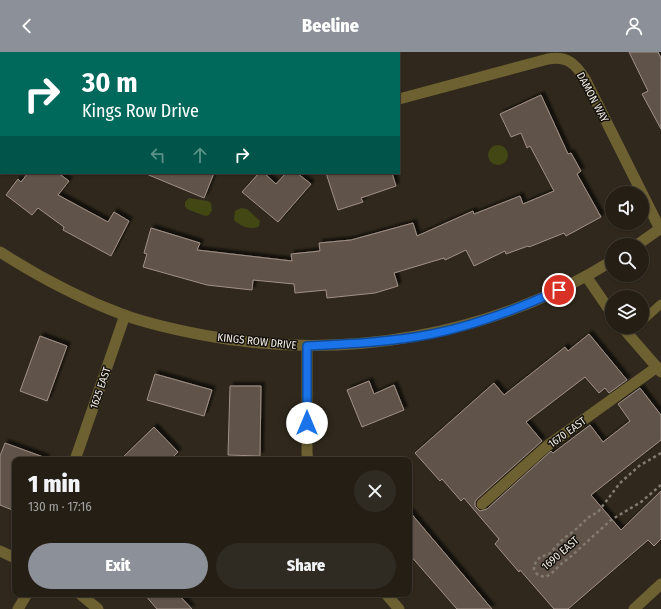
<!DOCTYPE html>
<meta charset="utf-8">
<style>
body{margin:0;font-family:"Fira Sans Condensed",sans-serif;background:#302b22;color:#f1f3f6;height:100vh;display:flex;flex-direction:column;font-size:15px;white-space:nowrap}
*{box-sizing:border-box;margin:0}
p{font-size:13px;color:#a3a2a0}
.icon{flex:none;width:22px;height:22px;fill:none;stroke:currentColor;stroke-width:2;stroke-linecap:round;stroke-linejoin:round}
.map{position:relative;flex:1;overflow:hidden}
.details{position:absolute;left:12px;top:405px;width:400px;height:140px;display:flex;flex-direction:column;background:#241e15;border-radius:8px;box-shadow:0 1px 3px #0004,0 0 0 1px #413c34}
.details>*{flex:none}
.top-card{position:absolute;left:0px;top:0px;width:400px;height:122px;box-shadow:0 1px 3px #0004,0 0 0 1px #413c34;background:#00695c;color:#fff;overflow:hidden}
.fabs{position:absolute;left:605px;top:134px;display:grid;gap:8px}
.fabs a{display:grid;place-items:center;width:44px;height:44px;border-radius:50%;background:#241e15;box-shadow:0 1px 3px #0004,0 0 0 1px #413c34;font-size:20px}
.pin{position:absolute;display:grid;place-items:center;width:34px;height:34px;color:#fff;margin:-17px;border:2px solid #fff;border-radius:50%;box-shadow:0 1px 4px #0007}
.me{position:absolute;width:44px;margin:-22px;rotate:0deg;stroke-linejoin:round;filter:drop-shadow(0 0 3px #0008)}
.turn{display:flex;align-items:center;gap:14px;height:84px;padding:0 16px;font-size:18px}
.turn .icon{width:52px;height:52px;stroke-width:2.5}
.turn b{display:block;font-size:28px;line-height:34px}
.lanes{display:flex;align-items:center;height:38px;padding:0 16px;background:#0003;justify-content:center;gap:20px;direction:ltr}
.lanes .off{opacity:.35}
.round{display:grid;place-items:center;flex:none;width:42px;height:42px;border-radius:21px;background:#302b22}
.headline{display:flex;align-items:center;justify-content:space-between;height:68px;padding:0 16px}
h1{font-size:24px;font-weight:800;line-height:30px}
.primary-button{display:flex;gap:8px;margin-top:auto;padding:8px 16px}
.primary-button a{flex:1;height:46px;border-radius:24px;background:#8c9099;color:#fff;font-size:16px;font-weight:800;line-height:46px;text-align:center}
.primary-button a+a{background:#302b22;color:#f1f3f6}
header{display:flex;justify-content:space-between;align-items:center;height:52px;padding:0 16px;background:#8c9099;color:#fff;font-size:18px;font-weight:800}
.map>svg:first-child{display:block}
.water{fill:#434714}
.building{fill:#615349;stroke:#a19187;filter:url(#shadow)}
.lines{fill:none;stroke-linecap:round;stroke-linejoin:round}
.path{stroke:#827b71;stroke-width:2.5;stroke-dasharray:3 3;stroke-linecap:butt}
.service{stroke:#6d6132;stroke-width:9}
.minor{stroke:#6d6132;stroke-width:11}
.route-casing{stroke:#114b97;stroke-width:10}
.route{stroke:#1a73e8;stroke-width:7}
.labels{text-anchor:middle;stroke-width:3;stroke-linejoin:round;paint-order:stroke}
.street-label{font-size:11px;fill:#f4eee6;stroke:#15110c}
</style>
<header><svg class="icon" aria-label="back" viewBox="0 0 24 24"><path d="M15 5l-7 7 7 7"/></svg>Beeline<svg class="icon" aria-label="person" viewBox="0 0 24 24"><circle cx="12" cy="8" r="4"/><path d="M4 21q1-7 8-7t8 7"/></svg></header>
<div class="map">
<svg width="661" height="557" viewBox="0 0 661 557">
<defs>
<filter id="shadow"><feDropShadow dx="3.5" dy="-3.5" stdDeviation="1" flood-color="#0009"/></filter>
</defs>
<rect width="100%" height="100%" fill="#30281c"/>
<g class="water">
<circle cx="498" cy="103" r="10"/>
<polygon points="189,146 208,149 211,151 212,158 209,163 206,164 200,162 187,157 185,154 185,150"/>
<path d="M241 156 247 157 260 169 259 174C253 179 240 174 234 168L235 159Z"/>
</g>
<g class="building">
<polygon points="629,0 658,0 661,6 661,77 642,42 648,39"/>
<polygon points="541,43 568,102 571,101 581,119 577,122 601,165 566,184 564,181 529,195 528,194 506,202 505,199 474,214 466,198 445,208 444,206 394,221 398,234 375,241 327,246 326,238 295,241 294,232 253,228 252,238 207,233 143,215 147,202 144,201 151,176 200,191 197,198 292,209 291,202 320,199 319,191 351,188 413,171 417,184 473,159 474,162 520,144 523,152 554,139 530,94 527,96 521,81 511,85 500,62"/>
<polygon points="28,121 58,121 69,129 58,143 108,170 114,160 129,169 111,204 63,178 64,175 38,156 32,163 6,143 18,127 21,130"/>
<polygon points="144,121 214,121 204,146"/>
<polygon points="259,121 264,121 276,132 286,121 297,121 311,132 278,170 242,140"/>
<polygon points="326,121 392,121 396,134 361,146 363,150 338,158"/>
<polygon points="589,282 627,328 609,341 605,336 599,341 585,325 526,370 542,389 477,447 475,450 475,454 480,459 487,457 551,399 553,401 590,373 603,390 630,369 618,352 640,336 661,363 661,388 591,443 621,478 661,439 661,487 654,494 648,488 568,557 554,557 520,518 519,520 495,492 499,487 464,446 461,449 442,427 440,429 415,401 494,331 504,343 565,295 568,299"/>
<polygon points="40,284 67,294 47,349 20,339"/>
<polygon points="155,322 212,338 204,364 147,348"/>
<polygon points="369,329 374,342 394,333 404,358 362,375 347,338"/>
<polygon points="230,334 261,334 260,404 228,403"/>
<polygon points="154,375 178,400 170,408 120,408"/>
<polygon points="5,391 46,406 46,408 15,408 15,459 0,453 0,404"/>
<polygon points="409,459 492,557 457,557 409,502"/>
<polygon points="144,542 178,542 192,557 157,557"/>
</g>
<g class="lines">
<path class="path" d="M661 401 639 414 620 431 598 460 589 465 574 479 564 486 549 502 540 505 534 513V517L537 522 544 525C554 523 559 511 568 507L611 468 641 450 661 433"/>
<g class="service">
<polyline points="642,269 661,252"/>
<polyline points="628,282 635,275"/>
</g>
<g class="minor">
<polyline points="116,0 117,1"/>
<polyline points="88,1 89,0"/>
<path d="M399 47 548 7C567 4 575 11 585 27L660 177"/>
<polyline points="0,98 1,96"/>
<polyline points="637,193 661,176"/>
<path d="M0 200C39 225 81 247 124 263 149 272 177 278 203 283 343 310 491 284 612 209"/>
<polyline points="586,224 612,262"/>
<polyline points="622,275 661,320"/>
<polyline points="307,294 307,402 308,408"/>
<polyline points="75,408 125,263"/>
<polyline points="482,452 547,394 657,315"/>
<polyline points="0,499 15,506"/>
<polyline points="80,542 98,557"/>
<polyline points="386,542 399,557"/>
<polyline points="18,557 27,542"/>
<polyline points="634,557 661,532"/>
</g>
</g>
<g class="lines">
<defs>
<path id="route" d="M307 371V294C349 292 391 290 432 282 476 273 518 257 559 238"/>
</defs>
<use href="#route" class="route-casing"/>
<use href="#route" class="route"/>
</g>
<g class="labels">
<g class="street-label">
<text transform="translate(593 45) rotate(62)" y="4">DAMON WAY</text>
<text transform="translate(257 289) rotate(6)" y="4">KINGS ROW DRIVE</text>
<text transform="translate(100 336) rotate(-71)" y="4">1625 EAST</text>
<text transform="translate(567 380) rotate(-36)" y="4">1670 EAST</text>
<text transform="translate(560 501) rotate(-41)" y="4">1690 EAST</text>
</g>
</g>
</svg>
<div class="fabs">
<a><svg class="icon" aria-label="sound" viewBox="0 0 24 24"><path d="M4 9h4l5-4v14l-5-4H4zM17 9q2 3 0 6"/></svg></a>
<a><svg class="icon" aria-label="search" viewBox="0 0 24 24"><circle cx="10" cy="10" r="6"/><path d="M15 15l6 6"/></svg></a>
<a><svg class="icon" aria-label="layers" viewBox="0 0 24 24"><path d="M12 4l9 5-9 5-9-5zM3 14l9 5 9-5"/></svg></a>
</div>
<div class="pin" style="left:559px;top:238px;background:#d93025"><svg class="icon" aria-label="arrive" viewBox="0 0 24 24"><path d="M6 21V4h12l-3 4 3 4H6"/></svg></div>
<svg class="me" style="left:307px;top:371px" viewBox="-20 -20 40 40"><circle r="19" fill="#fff"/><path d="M0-13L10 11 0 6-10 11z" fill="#1a73e8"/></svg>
<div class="top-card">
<div class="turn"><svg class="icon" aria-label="right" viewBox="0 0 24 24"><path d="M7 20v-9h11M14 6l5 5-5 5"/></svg><div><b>30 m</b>Kings Row Drive</div></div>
<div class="lanes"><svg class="icon off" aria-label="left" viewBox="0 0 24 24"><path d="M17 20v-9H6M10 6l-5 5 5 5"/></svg><svg class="icon off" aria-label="ahead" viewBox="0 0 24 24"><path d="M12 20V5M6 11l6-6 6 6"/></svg><svg class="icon" aria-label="right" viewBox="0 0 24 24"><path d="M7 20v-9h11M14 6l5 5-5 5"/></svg></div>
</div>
<section class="details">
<div class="headline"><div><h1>1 min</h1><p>130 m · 17:16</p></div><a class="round"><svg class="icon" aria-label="close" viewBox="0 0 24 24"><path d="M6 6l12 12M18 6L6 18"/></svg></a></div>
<div class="primary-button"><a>Exit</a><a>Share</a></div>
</section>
</div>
